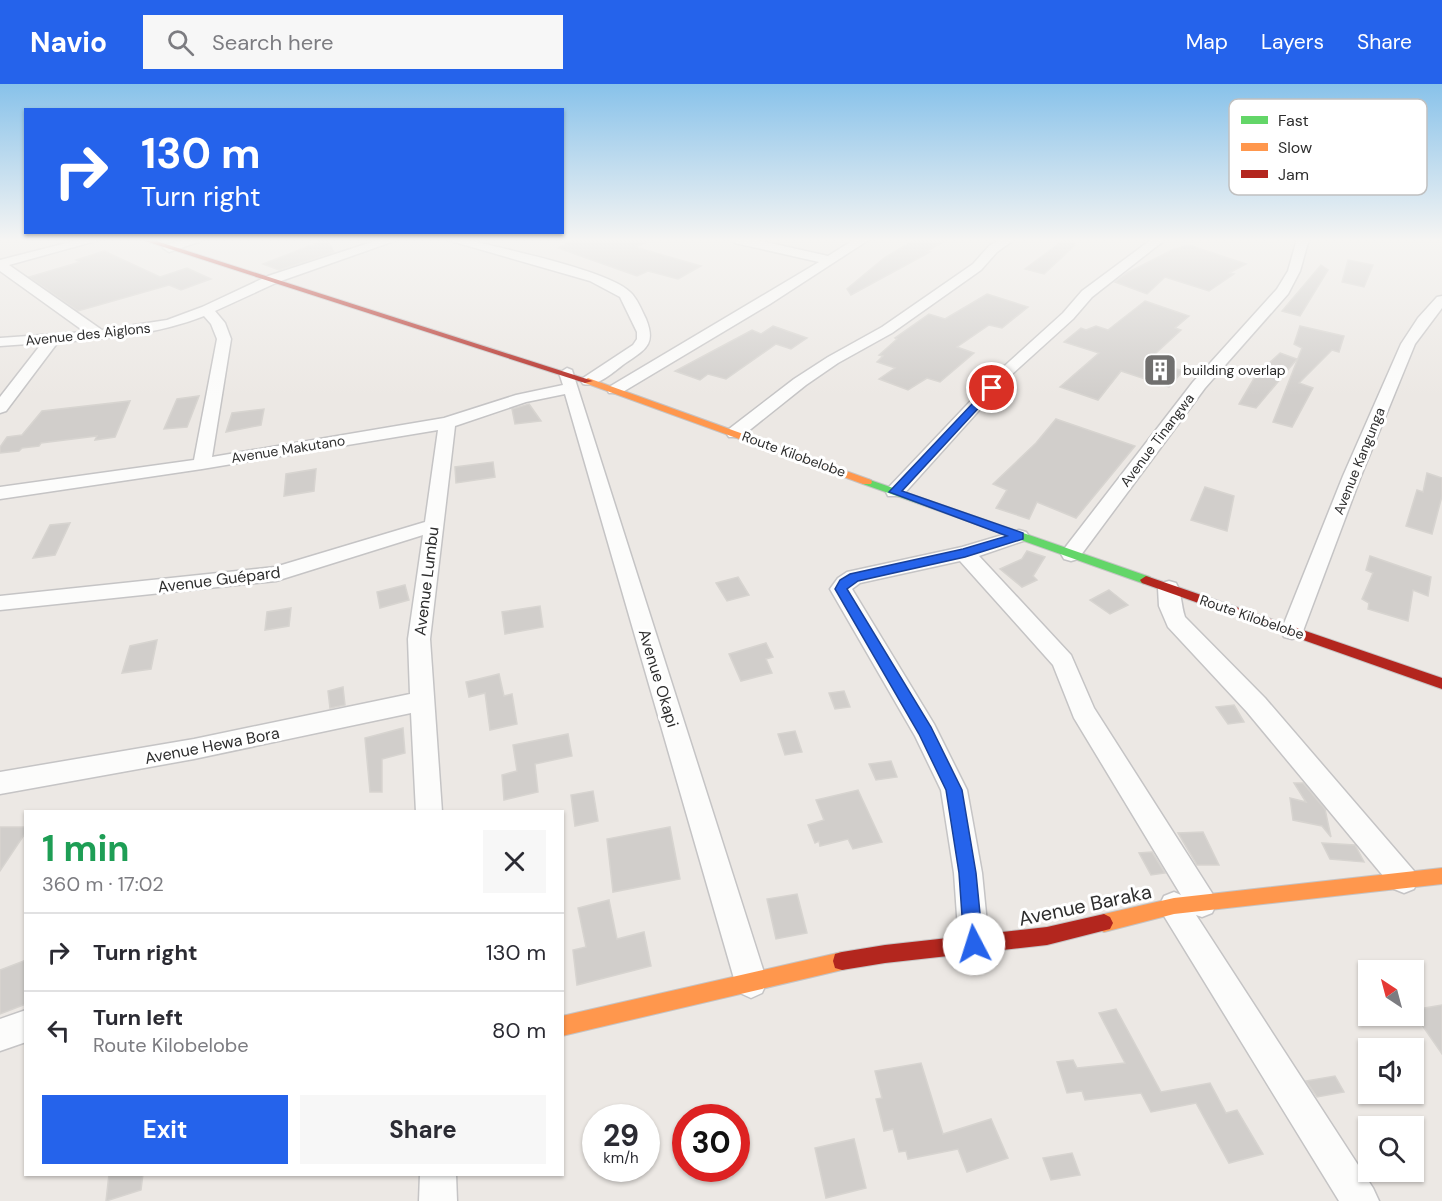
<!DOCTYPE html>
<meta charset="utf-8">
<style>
body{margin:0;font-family:"DM Sans",sans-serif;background:#f7f7f7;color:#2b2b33;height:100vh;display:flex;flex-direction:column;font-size:22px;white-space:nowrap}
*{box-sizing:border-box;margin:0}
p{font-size:20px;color:#7c7c81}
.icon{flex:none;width:33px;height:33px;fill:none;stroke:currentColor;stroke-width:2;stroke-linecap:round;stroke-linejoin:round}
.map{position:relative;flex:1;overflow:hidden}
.panel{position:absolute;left:24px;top:726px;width:540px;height:366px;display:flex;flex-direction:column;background:#fff;border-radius:0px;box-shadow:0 2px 4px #0004}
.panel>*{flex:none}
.guide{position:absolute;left:24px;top:24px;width:540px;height:126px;border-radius:0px;box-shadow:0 2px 4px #0004;background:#2563eb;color:#fff;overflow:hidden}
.needle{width:39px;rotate:324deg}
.fabs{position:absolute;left:1358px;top:876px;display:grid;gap:12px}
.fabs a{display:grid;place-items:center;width:66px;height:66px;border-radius:0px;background:#fff;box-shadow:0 2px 4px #0004;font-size:30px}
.speed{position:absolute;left:582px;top:1020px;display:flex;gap:12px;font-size:30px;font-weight:700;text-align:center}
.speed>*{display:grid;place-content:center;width:78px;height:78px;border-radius:50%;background:#fff;box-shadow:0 2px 4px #0004;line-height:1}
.speed small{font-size:15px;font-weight:400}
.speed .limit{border:9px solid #d22;background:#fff;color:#111}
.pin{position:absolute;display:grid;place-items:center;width:51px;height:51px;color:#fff;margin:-26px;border:3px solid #fff;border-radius:50%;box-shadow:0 2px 6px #0007}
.me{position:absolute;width:66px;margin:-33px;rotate:355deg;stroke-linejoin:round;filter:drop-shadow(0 0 4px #0008)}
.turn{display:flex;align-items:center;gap:21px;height:126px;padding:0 18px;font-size:27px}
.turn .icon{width:78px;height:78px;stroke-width:2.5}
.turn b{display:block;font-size:42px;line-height:51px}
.round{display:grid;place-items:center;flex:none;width:63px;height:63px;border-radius:0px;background:#f7f7f7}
.overview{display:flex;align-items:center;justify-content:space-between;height:102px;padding:0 18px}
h1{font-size:36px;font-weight:700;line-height:45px;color:#1e9e55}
.cta{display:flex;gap:12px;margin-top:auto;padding:12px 18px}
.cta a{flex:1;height:69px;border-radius:0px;background:#2563eb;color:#fff;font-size:24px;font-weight:700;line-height:69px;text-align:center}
.cta a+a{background:#f7f7f7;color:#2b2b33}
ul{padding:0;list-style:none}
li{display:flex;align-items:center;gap:18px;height:78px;padding:0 18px;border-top:2px solid #e1e1e2}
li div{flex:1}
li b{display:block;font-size:22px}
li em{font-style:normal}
header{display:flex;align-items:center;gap:36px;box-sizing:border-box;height:84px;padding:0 30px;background:#2563eb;color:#fff}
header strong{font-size:28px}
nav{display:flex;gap:33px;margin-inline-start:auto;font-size:21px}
.search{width:420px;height:54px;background:#f7f7f7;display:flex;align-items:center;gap:15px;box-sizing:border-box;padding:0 21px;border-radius:0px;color:#7c7c81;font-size:22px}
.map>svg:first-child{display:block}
.building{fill:#d1cecb;stroke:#d7d4d0;stroke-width:1.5}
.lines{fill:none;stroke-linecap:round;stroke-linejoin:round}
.street-casing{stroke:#c5c4c5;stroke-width:3}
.fast-casing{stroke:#c5c4c5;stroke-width:2}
.slow-casing{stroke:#c5c4c5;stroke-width:2}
.jam-casing{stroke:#c5c4c5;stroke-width:2}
.street{fill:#fcfcfb;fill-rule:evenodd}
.fast{fill:#63d668;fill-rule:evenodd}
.slow{fill:#ff974d;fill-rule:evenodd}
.jam{fill:#b3261e;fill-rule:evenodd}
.route{fill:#2563eb;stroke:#184099;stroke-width:1.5}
.labels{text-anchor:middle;stroke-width:6;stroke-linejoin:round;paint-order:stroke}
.far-street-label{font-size:14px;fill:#2e2e2e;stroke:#fff}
.far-poi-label{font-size:14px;fill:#2e2e2e;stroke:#fff;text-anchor:start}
.street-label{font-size:16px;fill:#2e2e2e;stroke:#fff}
.near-street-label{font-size:20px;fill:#2e2e2e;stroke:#fff}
.key{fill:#fff;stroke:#c0c0c0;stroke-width:1.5}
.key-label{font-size:16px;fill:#2e2e2e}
</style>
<header>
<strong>Navio</strong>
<div class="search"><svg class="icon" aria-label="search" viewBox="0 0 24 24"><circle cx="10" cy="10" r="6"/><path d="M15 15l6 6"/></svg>Search here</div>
<nav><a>Map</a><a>Layers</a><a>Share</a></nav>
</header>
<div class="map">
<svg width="1442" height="1117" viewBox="0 0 1442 1117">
<rect width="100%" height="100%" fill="#ece8e4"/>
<g class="building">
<polygon points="327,155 334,168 329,170 279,186 263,180"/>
<polygon points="576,155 654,155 635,163 701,182 678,195 648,187 637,192 558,164"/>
<polygon points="916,155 948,155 927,167 930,168 851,211 847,205 884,174"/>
<polygon points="1065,155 1071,155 1075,161 1044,190 1025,185"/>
<polygon points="1189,161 1246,180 1229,189 1234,190 1209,207 1165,193 1147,210 1115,198 1127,189 1172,166"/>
<polygon points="104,167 160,193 187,184 211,195 181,206 169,201 78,227 29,193 80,178 76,176"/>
<polygon points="1348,176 1373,181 1364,203 1342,198"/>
<polygon points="1321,181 1328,186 1300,232 1282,227"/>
<polygon points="987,210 1028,223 1002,244 989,241 957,263 974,269 940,298 927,294 908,306 879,295 895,284 877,278 883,272 879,271 897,255 895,254 929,230 945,235"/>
<polygon points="1145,217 1189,232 1175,244 1181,246 1156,269 1156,272 1160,273 1155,279 1183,287 1169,303 1121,287 1098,316 1060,303 1099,269 1064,258 1081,244 1086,246 1096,242 1108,246"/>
<polygon points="773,242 807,254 791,265 776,260 726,295 708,290 700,296 675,287 752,246 761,250"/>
<polygon points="1300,242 1344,252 1339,268 1332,266 1299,299 1313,304 1292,343 1273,338 1302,264 1294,260"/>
<polygon points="1280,269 1297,275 1256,324 1239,320 1256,291"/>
<polygon points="199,312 187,343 164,345 177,315"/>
<polygon points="130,317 115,353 95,356 97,352 41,359 39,362 22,364 19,367 0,369 0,363 7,353 22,351 42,327"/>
<polygon points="529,320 541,337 515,340 512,325"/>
<polygon points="264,325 261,341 226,348 232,329"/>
<polygon points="1056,335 1135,362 1076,434 1037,418 1029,435 996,424 1007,406 993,400 1036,359"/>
<polygon points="493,378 495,393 456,399 455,383"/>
<polygon points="316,385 314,407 284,412 286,390"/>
<polygon points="1427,389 1442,394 1442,412 1432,450 1406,442 1417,406 1423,408"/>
<polygon points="1205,403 1234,412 1227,447 1191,436"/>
<polygon points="70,439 55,471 33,474 50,441"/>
<polygon points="1027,467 1045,473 1033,492 1037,496 1022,503 1000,485 1022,475"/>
<polygon points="1370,472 1431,493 1428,512 1413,506 1408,537 1368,525 1369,519 1362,515 1373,489 1366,486"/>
<polygon points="738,493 749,511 727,517 716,499"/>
<polygon points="405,501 409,516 380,524 377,508"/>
<polygon points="1109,506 1128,521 1110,530 1090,516"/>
<polygon points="540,522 543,543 505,550 502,528"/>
<polygon points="291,524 289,542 265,546 267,528"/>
<polygon points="157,556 151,585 122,589 130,562"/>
<polygon points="766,559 773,573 766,575 772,589 741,597 729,570"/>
<polygon points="499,590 504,612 512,610 517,640 490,646 485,609 469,613 466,598"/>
<polygon points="343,603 345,621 330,624 328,607"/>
<polygon points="844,607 850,623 835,625 829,609"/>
<polygon points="1234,621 1244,638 1228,640 1216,623"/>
<polygon points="403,644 405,669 382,675 382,708 370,708 365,654"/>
<polygon points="795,647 802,668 785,671 778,650"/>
<polygon points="568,650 572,672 535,680 538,708 504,716 502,691 517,687 513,661"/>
<polygon points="891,677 897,693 876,696 869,680"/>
<polygon points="1294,699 1303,699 1325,725 1331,753 1322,742 1293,736 1290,714 1306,718"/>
<polygon points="858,706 882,758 853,765 848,755 820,762 819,757 815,759 808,741 824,736 816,716"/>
<polygon points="593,707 598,737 575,742 571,711"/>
<polygon points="0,743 26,743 26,748 0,787"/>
<polygon points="670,743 680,795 613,808 607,755"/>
<polygon points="1203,748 1219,781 1197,781 1178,749"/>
<polygon points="1322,759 1355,761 1364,778 1330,775"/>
<polygon points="1152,768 1165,789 1151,791 1139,769"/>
<polygon points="797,810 807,849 776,855 767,815"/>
<polygon points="609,816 617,855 644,848 651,882 577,901 573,866 586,863 578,824"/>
<polygon points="26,876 26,920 0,930 0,886"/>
<polygon points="1442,921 1442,970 1413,928 1413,926"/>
<polygon points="1116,925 1161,1008 1210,999 1226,1029 1237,1026 1263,1070 1229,1079 1196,1019 1151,1028 1141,1009 1085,1016 1082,1007 1067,1009 1057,978 1073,976 1077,984 1125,979 1099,929"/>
<polygon points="921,979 943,1050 991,1035 1008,1074 967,1088 958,1065 908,1075 906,1067 899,1068 893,1045 884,1047 876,1015 882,1014 875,987"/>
<polygon points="1335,992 1344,1008 1317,1013 1306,997"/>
<polygon points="854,1055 866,1104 826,1114 815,1064"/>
<polygon points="1072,1069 1080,1091 1051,1096 1043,1074"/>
<polygon points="109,1090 143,1090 141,1106 106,1117"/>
</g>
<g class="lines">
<defs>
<g id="street">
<path d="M82 155H103L9 181 102 246 167 236 202 223 268 192 381 155H400L278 198 215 227 225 239 231 255 212 373 444 334 516 311 563 301 559 289 567 284 572 286 767 898 762 909 751 914 740 909 735 898 565 310 526 318 455 342 430 555 442 728H416L411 629 194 675 0 710V688L194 655 410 610 408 555 423 451 276 497 0 526V512L275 483 425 438 438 346 202 385 0 415V403L194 376 217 255 211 240 204 232C158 250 108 255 58 258L6 327 0 329V313L42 259 0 262V254L85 248 0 187V176Z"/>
<polygon points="187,155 207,155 169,168 163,164 165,161"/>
<path d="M444 155H465C499 164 608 186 630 208 637 214 642 227 646 235 656 260 646 265 627 278 615 286 598 304 583 300L581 297 583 294 633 261 637 255V248L620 213 590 197Z"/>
<polygon points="729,155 752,155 828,172 855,155 870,155 770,220 621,309 609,309 607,306 609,303 819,178 735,159"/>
<polygon points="1000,155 1015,155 997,168 981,186 892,249 838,279 806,301 741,353 729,353 726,349 729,345 794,295 828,273 882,243 973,180 989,162"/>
<polygon points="1152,155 1166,155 1092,213 1073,235 1010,292 902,412 888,412 886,408 888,404 1000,286 1063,229 1082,207"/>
<polygon points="1297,155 1309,155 1300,187 1288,210 1205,304 1078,475 1071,477 1064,475 1061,470 1064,465 1193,298 1277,205 1288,187"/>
<polygon points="1442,212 1442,224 1415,260 1361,392 1303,547 1300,553 1292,555 1284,553 1281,547 1343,392 1401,260 1418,234 1437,213"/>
<polygon points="1019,446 1026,448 1029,452 1026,456 979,472 1071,571 1094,624 1212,809 1217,819 1212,829 1202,833 1196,831 1373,1104 1379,1117 1339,1117 1164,832 1159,822 1164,812 1174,808 1181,811 1074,634 1053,581 960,477 860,499 852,505 934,640 967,706 982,789 989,860 985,871 974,875 963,871 959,860 954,789 941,706 915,652 830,505 838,494 847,488 962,463"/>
<path d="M1169 497 1176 499C1182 509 1181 522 1185 533L1265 614 1414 787 1418 796 1414 805 1404 809 1394 805 1247 628 1168 543 1159 522 1158 504 1162 499Z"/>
<polygon points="26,926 26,958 0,967 0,935"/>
<polygon points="420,1090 456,1090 457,1117 419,1117"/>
</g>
<polygon id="fast" points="867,395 1150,493 1152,496 1146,500 1142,499 863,400 862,398"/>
<g id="slow">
<polygon points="588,294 871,396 872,398 871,400 863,400 585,299 583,297"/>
<polygon points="1442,784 1442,800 1174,830 1104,848 1098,845 1095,839 1098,833 1104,830 1174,814"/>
<polygon points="842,868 849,870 851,877 849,884 842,886 562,952 562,932"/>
</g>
<g id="jam">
<polygon points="139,155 150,155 593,297 585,299"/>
<polygon points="1146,492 1442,594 1442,605 1142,499 1140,496"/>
<polygon points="1104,830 1110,833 1113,839 1110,845 1047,861 885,879 842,886 835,884 833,877 835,870 842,868 885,861 1047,843"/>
</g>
</defs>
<use href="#street" class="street-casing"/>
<use href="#fast" class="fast-casing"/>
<use href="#slow" class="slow-casing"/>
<use href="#jam" class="jam-casing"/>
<use href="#street" class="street"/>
<use href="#fast" class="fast"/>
<use href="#slow" class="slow"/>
<use href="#jam" class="jam"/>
</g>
<linearGradient id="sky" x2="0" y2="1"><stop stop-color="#88c2ea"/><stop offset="0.5" stop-color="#f6f5f3"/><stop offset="1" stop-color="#f6f5f3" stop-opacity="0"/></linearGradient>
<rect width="1442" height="312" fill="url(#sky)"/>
<polygon class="route" points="989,302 997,304 902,407 1023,449 1023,455 965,473 858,497 847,505 931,643 962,706 976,789 983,860 980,867 974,869 967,867 964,860 959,789 946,706 919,650 835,505 840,496 850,490 963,465 1007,452 889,408"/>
<defs>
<symbol id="building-square" viewBox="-11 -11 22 22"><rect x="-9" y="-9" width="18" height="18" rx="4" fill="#706f6e" stroke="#fff"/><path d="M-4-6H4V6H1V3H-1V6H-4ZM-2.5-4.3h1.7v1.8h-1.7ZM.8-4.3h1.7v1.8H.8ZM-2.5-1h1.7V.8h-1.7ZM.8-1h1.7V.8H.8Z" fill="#fff"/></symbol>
</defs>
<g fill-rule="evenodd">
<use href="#building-square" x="1141" y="267" width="38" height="38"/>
</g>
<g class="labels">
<g class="far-street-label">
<text transform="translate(88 250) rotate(-6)" y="5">Avenue des Aiglons</text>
<text transform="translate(1157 356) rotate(-53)" y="5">Avenue Tinangwa</text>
<text transform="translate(288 365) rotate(-9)" y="5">Avenue Makutano</text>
<text transform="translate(794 370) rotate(20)" y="5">Route Kilobelobe</text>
<text transform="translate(1359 377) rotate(-68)" y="5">Avenue Kangunga</text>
<text transform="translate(1252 533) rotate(19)" y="5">Route Kilobelobe</text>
</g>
<g class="far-poi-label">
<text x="1183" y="291">building overlap</text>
</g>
<g class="street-label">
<text transform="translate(219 495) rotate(-7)" y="6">Avenue Guépard</text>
<text transform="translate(426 497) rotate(-83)" y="6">Avenue Lumbu</text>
<text transform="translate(659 594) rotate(73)" y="6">Avenue Okapi</text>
<text transform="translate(212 661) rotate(-11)" y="6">Avenue Hewa Bora</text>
</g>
<g class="near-street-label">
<text transform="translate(1085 821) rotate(-12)" y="7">Avenue Baraka</text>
</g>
</g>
<rect x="1229" y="15" width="198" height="96" rx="9" class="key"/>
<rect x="1241" y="32" width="27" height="8" fill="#63d668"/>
<rect x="1241" y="59" width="27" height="8" fill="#ff974d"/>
<rect x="1241" y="86" width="27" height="8" fill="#b3261e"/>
<g class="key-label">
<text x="1278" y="42">Fast</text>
<text x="1278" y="69">Slow</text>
<text x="1278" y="96">Jam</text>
</g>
</svg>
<div class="fabs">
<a><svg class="needle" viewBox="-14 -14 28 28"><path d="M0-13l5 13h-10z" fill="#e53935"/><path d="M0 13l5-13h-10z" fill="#7c7c81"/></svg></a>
<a><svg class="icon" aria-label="sound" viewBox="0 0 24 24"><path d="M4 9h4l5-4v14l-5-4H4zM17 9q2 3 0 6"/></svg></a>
<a><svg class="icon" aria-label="search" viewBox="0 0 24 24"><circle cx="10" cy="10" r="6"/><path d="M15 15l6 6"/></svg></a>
</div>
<div class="speed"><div>29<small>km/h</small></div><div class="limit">30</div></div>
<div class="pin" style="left:992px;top:304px;background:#d93025"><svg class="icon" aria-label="arrive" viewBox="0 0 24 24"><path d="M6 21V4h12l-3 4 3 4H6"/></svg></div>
<svg class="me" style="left:974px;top:860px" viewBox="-20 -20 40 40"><circle r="19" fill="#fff"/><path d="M0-13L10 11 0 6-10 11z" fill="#2563eb"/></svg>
<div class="guide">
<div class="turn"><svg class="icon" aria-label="right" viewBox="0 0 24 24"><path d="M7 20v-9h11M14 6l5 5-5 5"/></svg><div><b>130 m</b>Turn right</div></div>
</div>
<section class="panel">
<div class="overview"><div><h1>1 min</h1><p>360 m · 17:02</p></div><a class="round"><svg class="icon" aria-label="close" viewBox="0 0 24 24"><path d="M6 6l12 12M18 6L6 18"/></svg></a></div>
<ul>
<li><svg class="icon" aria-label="right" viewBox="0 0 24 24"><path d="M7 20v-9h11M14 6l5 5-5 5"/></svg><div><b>Turn right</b></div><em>130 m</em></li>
<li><svg class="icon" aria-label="left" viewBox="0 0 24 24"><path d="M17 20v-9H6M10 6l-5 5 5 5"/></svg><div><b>Turn left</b><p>Route Kilobelobe</p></div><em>80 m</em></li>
</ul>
<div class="cta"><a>Exit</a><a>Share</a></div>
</section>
</div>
